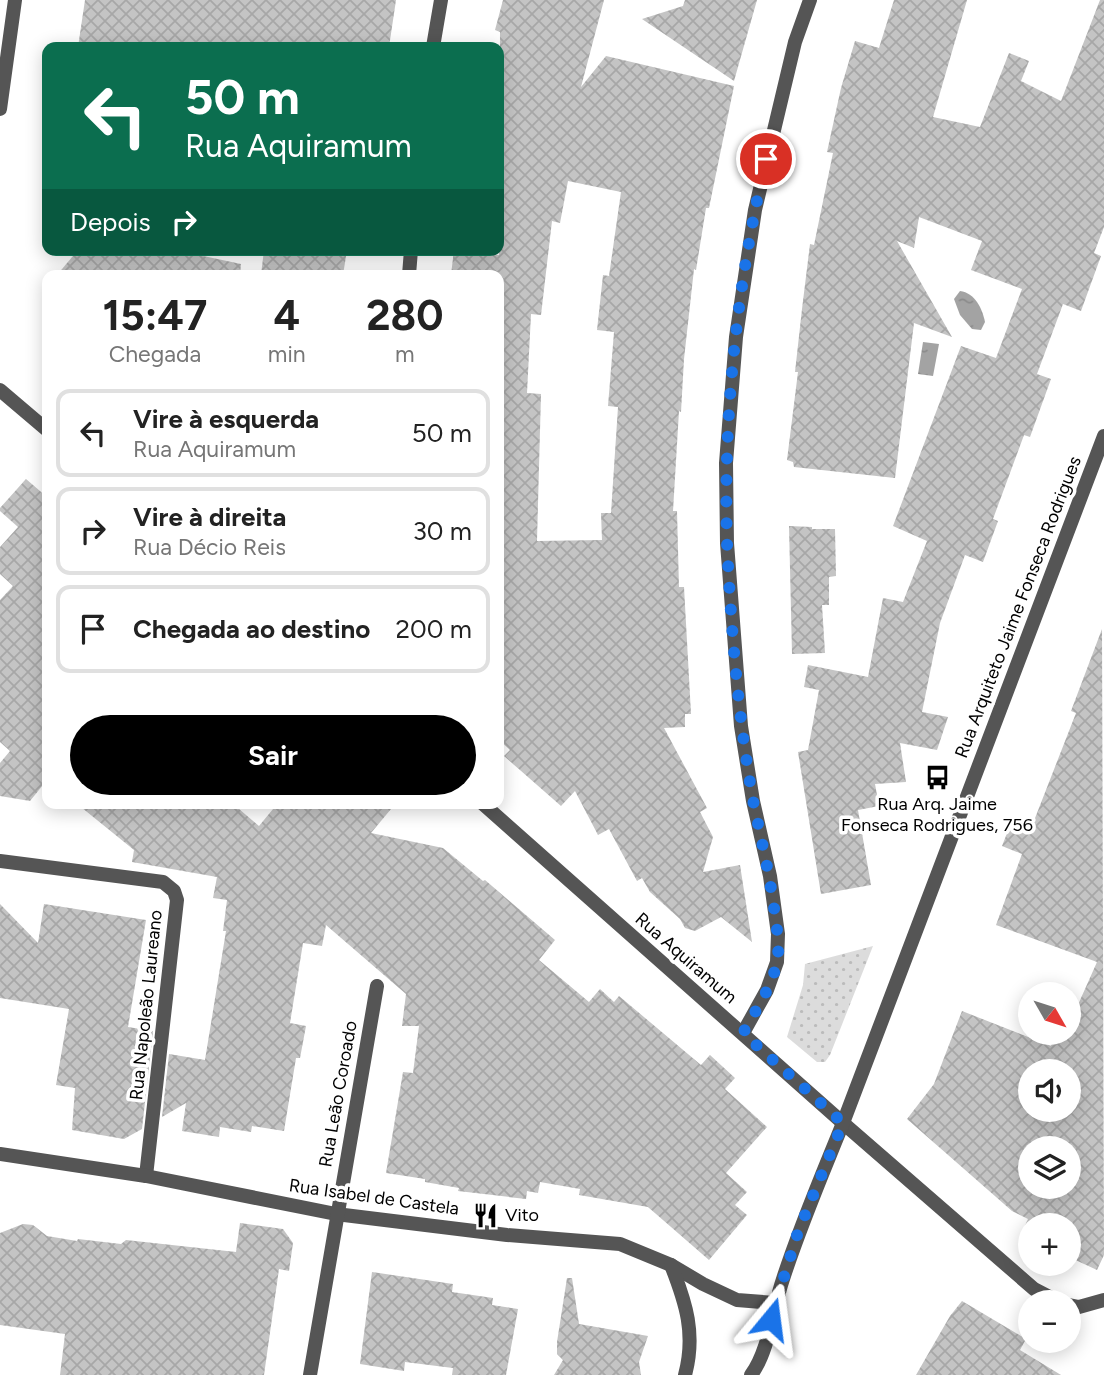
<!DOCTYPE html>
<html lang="pt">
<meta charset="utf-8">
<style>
body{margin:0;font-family:Figtree,sans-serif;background:#f6f6f6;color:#222;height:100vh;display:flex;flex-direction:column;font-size:26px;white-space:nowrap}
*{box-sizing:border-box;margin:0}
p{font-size:23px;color:#767676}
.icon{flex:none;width:38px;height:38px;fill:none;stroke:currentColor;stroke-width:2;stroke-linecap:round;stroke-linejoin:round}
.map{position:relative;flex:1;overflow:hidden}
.drawer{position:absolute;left:42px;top:270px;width:462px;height:539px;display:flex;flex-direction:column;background:#fff;border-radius:14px;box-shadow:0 4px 18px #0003}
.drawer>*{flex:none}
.banner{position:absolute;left:42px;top:42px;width:462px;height:214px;border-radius:14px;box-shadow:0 4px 18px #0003;background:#0b6e4f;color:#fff;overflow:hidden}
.needle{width:46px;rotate:129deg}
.tools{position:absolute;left:1018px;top:982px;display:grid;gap:14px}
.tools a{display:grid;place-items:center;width:63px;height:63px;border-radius:50%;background:#fff;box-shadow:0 4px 18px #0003;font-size:35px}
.pin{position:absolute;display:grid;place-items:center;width:60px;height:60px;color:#fff;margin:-30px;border:4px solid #fff;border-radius:50%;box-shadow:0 2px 7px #0007}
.me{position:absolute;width:77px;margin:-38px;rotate:16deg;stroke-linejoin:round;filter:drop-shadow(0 0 5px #0008)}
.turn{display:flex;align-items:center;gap:24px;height:147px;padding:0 28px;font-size:32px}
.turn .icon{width:91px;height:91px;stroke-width:2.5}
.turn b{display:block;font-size:49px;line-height:60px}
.then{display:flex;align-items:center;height:66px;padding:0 28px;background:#0003;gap:14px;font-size:26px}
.eta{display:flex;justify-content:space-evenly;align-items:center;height:119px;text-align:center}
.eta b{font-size:42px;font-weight:700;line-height:49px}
.cta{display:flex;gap:14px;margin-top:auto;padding:14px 28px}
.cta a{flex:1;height:80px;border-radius:42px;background:#000;color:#fff;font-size:28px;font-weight:700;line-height:80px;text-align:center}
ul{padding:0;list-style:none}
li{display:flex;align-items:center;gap:21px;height:88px;margin:0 14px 10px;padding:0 14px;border:4px solid #e0e0e0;border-radius:14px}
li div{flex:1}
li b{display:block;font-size:26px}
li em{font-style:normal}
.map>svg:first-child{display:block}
.green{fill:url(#green-dots)}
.water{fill:url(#water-ripples)}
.building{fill:url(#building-cross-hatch);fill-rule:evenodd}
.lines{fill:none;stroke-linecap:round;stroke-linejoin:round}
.minor{stroke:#555;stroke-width:14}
.route{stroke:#1a73e8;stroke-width:12;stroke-dasharray:0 21.6}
.labels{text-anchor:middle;stroke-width:7;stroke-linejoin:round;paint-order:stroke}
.street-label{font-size:18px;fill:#000;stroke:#fff}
.poi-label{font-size:18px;fill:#000;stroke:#fff}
</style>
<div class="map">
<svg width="1104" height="1375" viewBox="0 0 1104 1375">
<defs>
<pattern id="green-dots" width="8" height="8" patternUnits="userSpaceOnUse" patternTransform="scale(1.75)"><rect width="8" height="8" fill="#dcdcdc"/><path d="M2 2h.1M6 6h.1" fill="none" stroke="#bbb" stroke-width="1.8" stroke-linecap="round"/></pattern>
<pattern id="water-ripples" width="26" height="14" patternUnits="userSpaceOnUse" patternTransform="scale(1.75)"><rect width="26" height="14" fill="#a3a3a3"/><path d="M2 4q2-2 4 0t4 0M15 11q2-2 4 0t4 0" fill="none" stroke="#8b8b8b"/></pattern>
<pattern id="building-cross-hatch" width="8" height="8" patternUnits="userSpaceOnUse" patternTransform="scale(1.75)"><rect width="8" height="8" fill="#c4c4c4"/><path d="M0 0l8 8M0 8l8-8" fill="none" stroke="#a7a7a7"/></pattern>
</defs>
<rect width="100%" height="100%" fill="#fff"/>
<polygon class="green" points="873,946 830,1055 825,1062 817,1062 787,1037 803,985 805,964"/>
<g class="water">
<path d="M960 291C975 293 982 308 985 322L981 330 972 329 960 315 954 299Z"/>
<polygon points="923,342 939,344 933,376 918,374"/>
</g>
<g class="building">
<polygon points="85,0 396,0 389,47 78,47"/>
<path d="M503 0H604L581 87 606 56 734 86 709 208H706L696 270 694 269 684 359 681 412 679 411 673 511H677L679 587H684L691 714H685V727L664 728 707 808 700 812 713 837 703 872 740 865 752 942 721 917 695 931 685 928 680 919 650 892 642 878 637 881 609 829 598 835 575 791 561 806 504 756 510 750 499 740V275H451L454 250 499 255 500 32 495 30ZM568 181 621 192 609 276 603 275 597 330 614 332 608 406 618 407 611 513H601L602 540 537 541 541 394 527 393 531 314 541 315 552 221 560 223Z"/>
<polygon points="685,0 757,0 734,81 642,19 683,6"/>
<polygon points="894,0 967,0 933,117 980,127 1009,53 1029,61 1021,81 1061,101 1100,0 1104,0 1104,227 1094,253 1101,256 1081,311 1063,304 1037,374 1051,379 1030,437 1024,435 993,519 998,521 983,562 965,555 940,623 922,712 948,717 937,750 900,743 906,782 875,784 879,806 858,810 871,885 821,894 798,752 808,750 819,690 804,687 808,665 868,677 883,598 903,602 927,541 893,526 961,346 996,358 1022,289 971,270 982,241 919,217 914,248 897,241 952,337 914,323 895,478 794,467 793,462 787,460 798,372 795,372 802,309 810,244 814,245 833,153 827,152 841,88 855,41 879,48"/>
<polygon points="78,250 175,250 241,264 240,275 57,275"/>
<polygon points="264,250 347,250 343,275 261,275"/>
<polygon points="26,479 47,497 47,780 30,801 0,796 0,763 10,751 0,742 0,600 13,586 0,574 0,547 18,527 0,511 0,508"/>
<polygon points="789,526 812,527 812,529 835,529 836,576 829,577 829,605 822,605 825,653 792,654"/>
<path d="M1102 629 1104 1255 1097 1270 1069 1257V1225H1031V1236L1022 1232 1028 1219 1012 1211 907 1119 934 1084 962 1011 1051 1046 1056 1032H1069V1025L1097 962 996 925 1022 854 1002 846 1011 823 1030 831 1076 713 1071 711ZM1031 1071H1069V1110H1031ZM1031 1148H1069V1186H1031Z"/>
<polygon points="76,803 232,803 259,826 278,803 396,803 371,833 443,848 483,881 485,880 555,940 539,960 589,1002 600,989 614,1002 619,996 701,1065 710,1055 735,1078 725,1089 767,1127 726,1173 747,1192 735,1205 747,1215 709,1260 648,1207 579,1195 580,1189 540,1182 538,1193 527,1191 526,1199 458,1191 459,1188 425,1182 425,1179 386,1173 403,1072 413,1073 419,1026 402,1026 406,994 326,925 322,946 303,943 290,1023 306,1026 300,1058 296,1058 284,1131 252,1126 251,1132 220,1127 219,1137 182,1131 186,1103 162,1117 169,1054 205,1060 226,931 223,931 227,900 213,898 217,877 132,862 134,850"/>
<polygon points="0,904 38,943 44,904 146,920 128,1027 153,1031 142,1129 124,1139 72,1130 75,1088 56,1085 69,1009 0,998"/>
<polygon points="240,1223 283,1229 293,1243 289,1271 279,1269 264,1375 60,1375 65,1334 0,1325 0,1233 23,1224 33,1225 47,1236 77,1241 78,1239 121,1244 126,1240 236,1252"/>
<polygon points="372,1272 453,1284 452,1292 493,1298 492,1305 518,1309 506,1375 452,1375 453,1368 405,1362 404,1371 360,1364"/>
<polygon points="567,1278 572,1278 579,1324 648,1336 639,1362 641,1375 554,1375 563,1360 557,1354 557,1342"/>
<polygon points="962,1301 1026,1339 1020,1350 1061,1375 916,1375 950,1316"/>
</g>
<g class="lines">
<g class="minor">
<polyline points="433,47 441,0"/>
<polyline points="0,109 15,0"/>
<polyline points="409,275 411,250"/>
<polyline points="0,390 47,430"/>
<polyline points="482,803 843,1123 1034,1289 1059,1302"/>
<polyline points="0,861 163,882 174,891 177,900 146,1176"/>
<polyline points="743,1033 767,990 777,962 778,934 770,876 753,801 741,726 727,543 726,463 736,337 755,210 795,42 810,0"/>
<polyline points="0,1154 146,1176 336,1214 507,1235 620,1244 671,1265 703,1284 737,1300 775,1303"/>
<path d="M671 1265C686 1303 696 1334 685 1375"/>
<polyline points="1069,1305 1079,1307 1104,1300"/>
<polyline points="310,1375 377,986"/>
<path d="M751 1375C769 1351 773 1308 783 1279 800 1226 822 1175 843 1123L1104 436"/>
</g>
</g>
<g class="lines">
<path class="route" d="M766 159C737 284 723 415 727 543 731 628 738 716 753 800 761 839 770 876 775 915 777 930 780 947 777 962 772 987 755 1011 743 1033L843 1123 798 1232 771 1319"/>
</g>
<defs>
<symbol id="bus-bare" viewBox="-9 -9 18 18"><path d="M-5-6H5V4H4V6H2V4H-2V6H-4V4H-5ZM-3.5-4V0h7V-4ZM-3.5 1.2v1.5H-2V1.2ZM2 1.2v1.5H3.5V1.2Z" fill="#000" stroke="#fff" stroke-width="2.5" paint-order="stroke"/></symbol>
<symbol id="restaurant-bare" viewBox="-9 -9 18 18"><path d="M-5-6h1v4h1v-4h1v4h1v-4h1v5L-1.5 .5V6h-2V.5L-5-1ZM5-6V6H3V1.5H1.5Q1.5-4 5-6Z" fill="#000" stroke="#fff" stroke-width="2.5" paint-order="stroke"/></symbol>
</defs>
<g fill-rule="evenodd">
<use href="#bus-bare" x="920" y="760" width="35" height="35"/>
<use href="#restaurant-bare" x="468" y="1198" width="35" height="35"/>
</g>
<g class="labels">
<g class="street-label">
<text transform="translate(1018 607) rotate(-69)" y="6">Rua Arquiteto Jaime Fonseca Rodrigues</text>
<text transform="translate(686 958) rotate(41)" y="6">Rua Aquiramum</text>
<text transform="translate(146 1005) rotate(-84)" y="6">Rua Napoleão Laureano</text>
<text transform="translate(338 1094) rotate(-80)" y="6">Rua Leão Coroado</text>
<text transform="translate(374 1197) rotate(8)" y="6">Rua Isabel de Castela</text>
</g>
<g class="poi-label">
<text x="937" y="810">Rua Arq. Jaime<tspan x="937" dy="21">Fonseca Rodrigues, 756</tspan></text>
<text x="505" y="1221" text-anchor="start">Vito</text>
</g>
</g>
</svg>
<div class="tools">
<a><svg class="needle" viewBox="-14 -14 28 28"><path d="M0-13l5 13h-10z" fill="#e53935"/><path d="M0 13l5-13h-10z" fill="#767676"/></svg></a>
<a><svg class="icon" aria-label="sound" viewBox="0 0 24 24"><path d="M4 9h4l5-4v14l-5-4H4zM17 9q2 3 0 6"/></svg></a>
<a><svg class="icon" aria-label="layers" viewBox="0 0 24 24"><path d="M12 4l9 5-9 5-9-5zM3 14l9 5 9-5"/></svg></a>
<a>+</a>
<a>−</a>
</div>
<div class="pin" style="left:766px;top:159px;background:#d93025"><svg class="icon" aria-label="arrive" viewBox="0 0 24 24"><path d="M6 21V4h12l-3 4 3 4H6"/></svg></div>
<svg class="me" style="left:771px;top:1319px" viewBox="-20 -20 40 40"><path d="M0-17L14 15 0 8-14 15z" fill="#1a73e8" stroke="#fff" stroke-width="4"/></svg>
<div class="banner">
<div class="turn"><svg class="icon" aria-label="left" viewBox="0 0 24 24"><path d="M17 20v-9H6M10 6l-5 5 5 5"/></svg><div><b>50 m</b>Rua Aquiramum</div></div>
<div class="then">Depois<svg class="icon" aria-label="right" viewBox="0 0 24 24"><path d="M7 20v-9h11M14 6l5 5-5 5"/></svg></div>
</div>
<section class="drawer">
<div class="eta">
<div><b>15:47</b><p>Chegada</p></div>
<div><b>4</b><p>min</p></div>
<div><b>280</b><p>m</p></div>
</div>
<ul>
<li><svg class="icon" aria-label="left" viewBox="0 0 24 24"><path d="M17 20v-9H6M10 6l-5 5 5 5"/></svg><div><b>Vire à esquerda</b><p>Rua Aquiramum</p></div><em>50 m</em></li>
<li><svg class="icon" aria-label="right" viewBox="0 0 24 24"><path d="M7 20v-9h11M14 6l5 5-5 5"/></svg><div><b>Vire à direita</b><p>Rua Décio Reis</p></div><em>30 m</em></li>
<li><svg class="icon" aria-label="arrive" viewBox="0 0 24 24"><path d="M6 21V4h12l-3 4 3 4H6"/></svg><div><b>Chegada ao destino</b></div><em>200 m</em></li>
</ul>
<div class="cta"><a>Sair</a></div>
</section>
</div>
